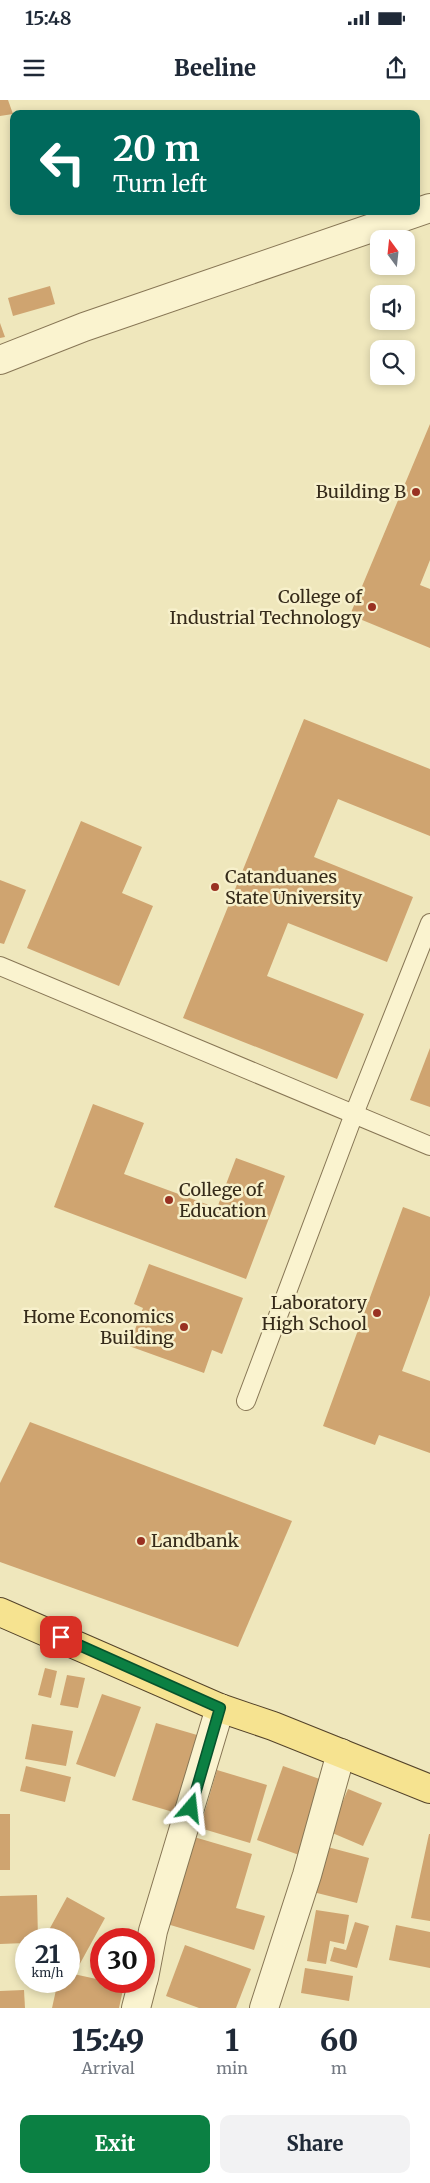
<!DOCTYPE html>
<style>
body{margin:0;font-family:Merriweather,serif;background:#f2f2f3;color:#1f2937;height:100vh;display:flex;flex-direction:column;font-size:19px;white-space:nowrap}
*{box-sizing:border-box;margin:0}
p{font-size:16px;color:#747a83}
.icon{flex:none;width:28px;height:28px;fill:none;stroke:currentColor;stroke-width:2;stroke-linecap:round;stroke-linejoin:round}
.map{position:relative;height:1908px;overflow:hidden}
.side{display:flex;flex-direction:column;background:#fff;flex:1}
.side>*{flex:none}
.hud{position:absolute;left:10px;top:10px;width:410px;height:105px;border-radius:10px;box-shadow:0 2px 8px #0003;background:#00695c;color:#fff;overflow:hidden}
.needle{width:32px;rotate:345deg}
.fabs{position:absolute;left:370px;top:130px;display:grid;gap:10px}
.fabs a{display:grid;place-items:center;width:45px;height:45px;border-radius:10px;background:#fff;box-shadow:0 2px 8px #0003;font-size:25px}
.speed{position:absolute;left:15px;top:1828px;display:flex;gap:10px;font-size:25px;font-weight:700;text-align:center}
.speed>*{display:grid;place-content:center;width:65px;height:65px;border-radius:50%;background:#fff;box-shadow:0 2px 8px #0003;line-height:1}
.speed small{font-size:12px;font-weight:400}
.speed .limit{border:8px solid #d22;background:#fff;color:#111}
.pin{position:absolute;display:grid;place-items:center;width:42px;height:42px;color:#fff;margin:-21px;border-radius:10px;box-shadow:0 2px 8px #0006}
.me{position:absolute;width:55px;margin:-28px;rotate:17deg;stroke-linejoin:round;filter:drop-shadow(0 0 4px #0008)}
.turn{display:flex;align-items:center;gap:18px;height:105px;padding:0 20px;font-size:22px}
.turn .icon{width:65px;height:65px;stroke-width:2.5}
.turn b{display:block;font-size:35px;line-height:42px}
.eta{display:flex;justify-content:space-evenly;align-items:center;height:85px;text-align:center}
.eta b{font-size:30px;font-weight:800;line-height:35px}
.cta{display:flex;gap:10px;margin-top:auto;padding:10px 20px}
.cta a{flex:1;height:58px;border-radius:10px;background:#0b8043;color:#fff;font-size:20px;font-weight:800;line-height:58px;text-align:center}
.cta a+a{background:#f2f2f3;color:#1f2937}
.status{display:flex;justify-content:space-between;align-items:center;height:35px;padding:0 25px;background:#fff;direction:ltr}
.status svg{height:14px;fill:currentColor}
header{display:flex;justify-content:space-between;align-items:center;height:65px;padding:0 20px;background:#fff;font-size:22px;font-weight:800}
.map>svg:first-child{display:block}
.building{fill:#cfa470}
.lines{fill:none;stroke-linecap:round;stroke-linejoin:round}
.service-casing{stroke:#877655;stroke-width:20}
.minor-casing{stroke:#877655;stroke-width:30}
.primary-casing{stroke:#54432a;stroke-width:30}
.service{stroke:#faf3cf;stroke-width:18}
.minor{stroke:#faf3cf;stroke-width:28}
.primary{stroke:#f6e390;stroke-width:28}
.route-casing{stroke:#07532c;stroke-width:12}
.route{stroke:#0b8043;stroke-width:9}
.poi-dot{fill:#993122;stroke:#f7f0cb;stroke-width:2}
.labels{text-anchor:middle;stroke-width:5;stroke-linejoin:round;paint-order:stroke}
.poi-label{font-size:18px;fill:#362b1a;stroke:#f7f0cb;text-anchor:end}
</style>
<div class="status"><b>15:48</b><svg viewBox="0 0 49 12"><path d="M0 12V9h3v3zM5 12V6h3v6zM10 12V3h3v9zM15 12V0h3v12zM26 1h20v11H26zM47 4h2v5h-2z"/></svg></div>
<header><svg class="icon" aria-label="menu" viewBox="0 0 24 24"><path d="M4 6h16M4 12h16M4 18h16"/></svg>Beeline<svg class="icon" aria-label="share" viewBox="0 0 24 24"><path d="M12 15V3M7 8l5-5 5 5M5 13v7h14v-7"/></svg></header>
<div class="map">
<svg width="430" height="1908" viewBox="0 0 430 1908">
<rect width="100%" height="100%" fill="#efe7bc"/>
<g class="building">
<polygon points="0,0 8,0 13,14 0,16"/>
<polygon points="189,10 190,14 177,14 176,13"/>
<polygon points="50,186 55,204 13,216 8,198"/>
<polygon points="0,223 5,237 0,238"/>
<polygon points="430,324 430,460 420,485 430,489 430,548 350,515"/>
<polygon points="304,619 430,669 430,736 338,699 314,757 413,797 387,862 288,823 267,876 364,914 337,979 183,918"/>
<polygon points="81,721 142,747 122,793 153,806 119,886 27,848"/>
<polygon points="0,780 26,790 4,844 0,843"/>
<polygon points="430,948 430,1007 410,1000"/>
<polygon points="93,1004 144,1023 124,1074 217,1108 236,1058 285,1076 246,1179 54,1107"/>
<polygon points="403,1107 430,1117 430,1195 402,1271 430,1281 430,1353 379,1335 375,1345 323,1326"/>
<polygon points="149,1164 243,1198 222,1254 212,1250 204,1273 129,1246 143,1208 134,1204"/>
<polygon points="30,1322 292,1421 238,1547 0,1462 0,1383"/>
<polygon points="45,1568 57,1571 51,1598 38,1595"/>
<polygon points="67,1575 85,1578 78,1608 60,1605"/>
<polygon points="102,1594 141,1607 115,1677 76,1664"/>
<polygon points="156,1623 204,1637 180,1714 132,1700"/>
<polygon points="32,1624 73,1631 66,1666 25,1659"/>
<polygon points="26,1666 71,1677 65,1702 20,1691"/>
<polygon points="283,1666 328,1682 302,1756 257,1740"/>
<polygon points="217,1670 267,1685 250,1743 200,1728"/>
<polygon points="348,1689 382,1703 363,1746 330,1732"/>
<rect x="0" y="1714" width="10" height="56"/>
<polygon points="429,1734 430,1734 430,1821 411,1818"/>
<polygon points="194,1737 252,1754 236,1808 265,1816 254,1850 167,1824"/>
<polygon points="320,1745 369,1758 357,1803 309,1791"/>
<polygon points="37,1795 38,1839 26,1839 26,1843 0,1844 0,1796"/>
<polygon points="67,1797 105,1818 77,1869 69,1865 69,1839 44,1839"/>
<polygon points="316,1810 349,1815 344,1844 330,1841 326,1864 307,1861"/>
<polygon points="355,1822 369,1826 357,1868 330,1861 334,1847 346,1850"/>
<polygon points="396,1825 430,1832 430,1868 389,1860"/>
<polygon points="185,1845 251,1869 236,1908 199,1908 166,1896"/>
<polygon points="305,1868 353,1876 349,1901 301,1893"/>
<polygon points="69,1873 101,1880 101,1881 124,1885 119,1908 52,1908 58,1881 69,1881"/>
<polygon points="24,1890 25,1908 0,1908 0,1891"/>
</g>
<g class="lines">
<defs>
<g id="service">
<polyline points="0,866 430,1046"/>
<polyline points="246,1301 354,1014 430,823"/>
</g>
<g id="minor">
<polyline points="0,260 84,227 430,108"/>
<polyline points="144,1878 153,1831 220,1608"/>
<polyline points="136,1908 143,1881"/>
<polyline points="264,1908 307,1775 341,1653"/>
</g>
<polyline id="primary" points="0,1512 220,1608 273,1626 430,1689"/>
</defs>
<use href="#service" class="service-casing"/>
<use href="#minor" class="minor-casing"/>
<use href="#primary" class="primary-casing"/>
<use href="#service" class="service"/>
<use href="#minor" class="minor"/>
<use href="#primary" class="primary"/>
</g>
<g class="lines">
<defs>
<polyline id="route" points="61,1537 220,1608 191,1708"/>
</defs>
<use href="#route" class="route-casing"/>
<use href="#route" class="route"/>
</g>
<g class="poi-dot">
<circle cx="416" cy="392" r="5"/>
<circle cx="372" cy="507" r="5"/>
<circle cx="215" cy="787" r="5"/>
<circle cx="169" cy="1100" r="5"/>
<circle cx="377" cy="1213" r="5"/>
<circle cx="184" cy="1227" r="5"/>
<circle cx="141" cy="1441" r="5"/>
</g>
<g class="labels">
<g class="poi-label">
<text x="406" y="398">Building B</text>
<text x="362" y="503">College of<tspan x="362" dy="21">Industrial Technology</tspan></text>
<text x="225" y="783" text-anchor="start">Catanduanes<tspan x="225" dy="21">State University</tspan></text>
<text x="179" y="1096" text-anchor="start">College of<tspan x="179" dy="21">Education</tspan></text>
<text x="367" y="1209">Laboratory<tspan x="367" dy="21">High School</tspan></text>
<text x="174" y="1223">Home Economics<tspan x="174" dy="21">Building</tspan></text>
<text x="151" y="1447" text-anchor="start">Landbank</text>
</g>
</g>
</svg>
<div class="fabs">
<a><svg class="needle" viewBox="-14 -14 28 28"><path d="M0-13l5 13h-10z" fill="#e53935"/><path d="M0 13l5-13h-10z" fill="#747a83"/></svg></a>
<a><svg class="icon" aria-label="sound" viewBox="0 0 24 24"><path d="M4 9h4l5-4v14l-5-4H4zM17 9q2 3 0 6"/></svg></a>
<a><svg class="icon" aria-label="search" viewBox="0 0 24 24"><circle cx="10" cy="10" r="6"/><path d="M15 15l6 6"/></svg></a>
</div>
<div class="speed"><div>21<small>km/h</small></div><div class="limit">30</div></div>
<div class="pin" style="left:61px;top:1537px;background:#d93025"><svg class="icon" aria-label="arrive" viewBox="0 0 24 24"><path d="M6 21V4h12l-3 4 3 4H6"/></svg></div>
<svg class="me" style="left:191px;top:1708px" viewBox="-20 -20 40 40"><path d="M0-17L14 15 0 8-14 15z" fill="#0b8043" stroke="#fff" stroke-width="4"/></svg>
<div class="hud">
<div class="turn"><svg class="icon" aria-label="left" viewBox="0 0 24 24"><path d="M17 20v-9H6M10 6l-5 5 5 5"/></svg><div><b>20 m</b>Turn left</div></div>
</div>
</div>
<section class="side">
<div class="eta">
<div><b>15:49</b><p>Arrival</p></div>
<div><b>1</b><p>min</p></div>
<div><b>60</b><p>m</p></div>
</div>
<div class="cta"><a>Exit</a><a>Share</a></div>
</section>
